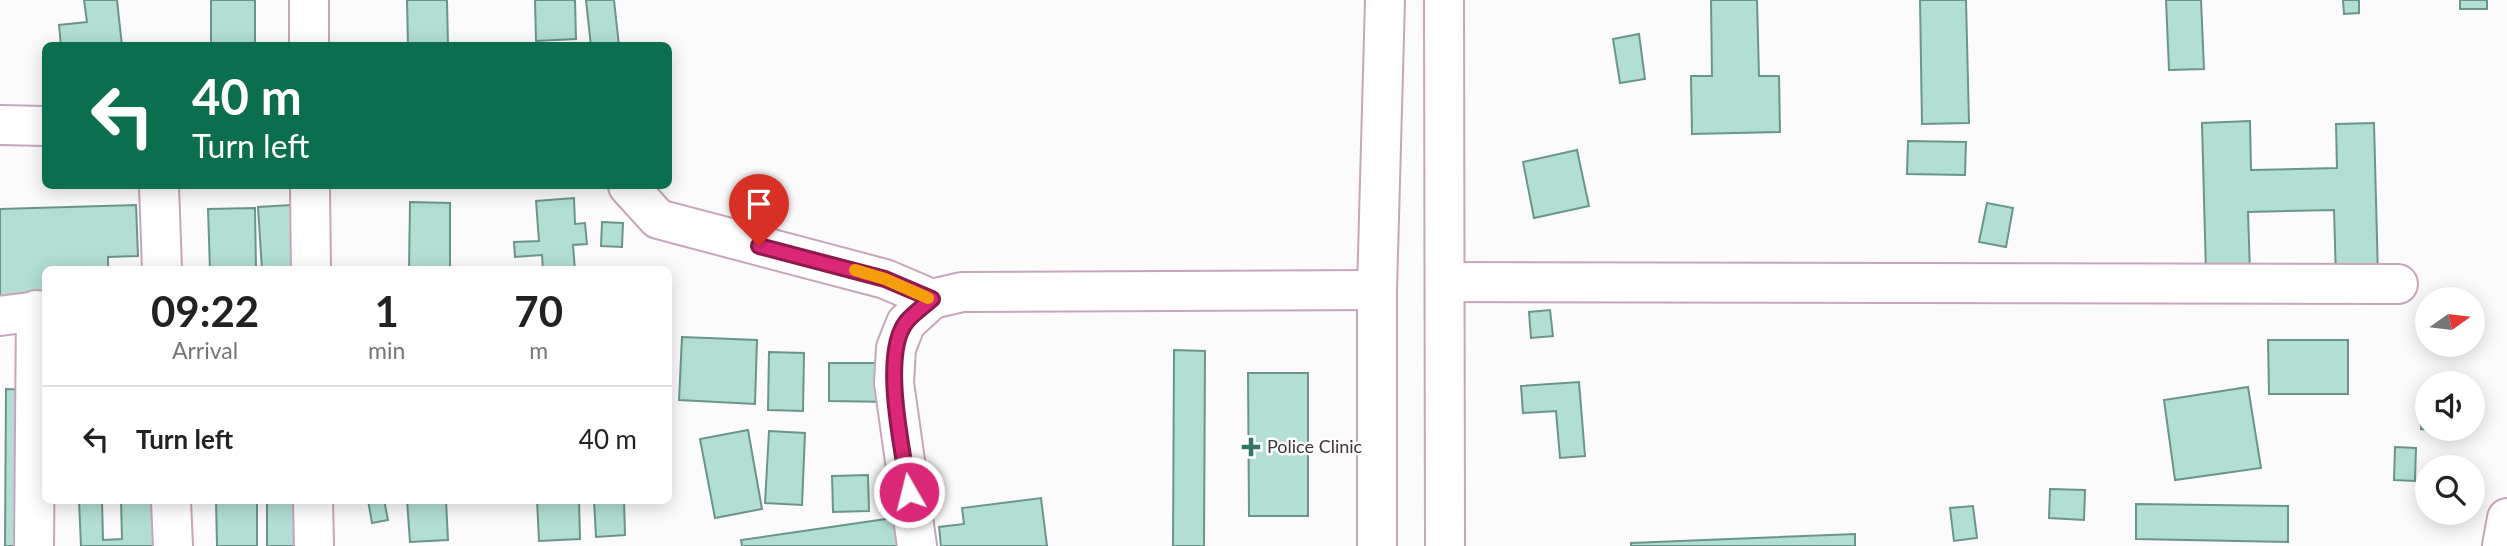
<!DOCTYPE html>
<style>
body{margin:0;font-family:Lato,sans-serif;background:#f2f2f2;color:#222;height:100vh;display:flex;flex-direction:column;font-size:26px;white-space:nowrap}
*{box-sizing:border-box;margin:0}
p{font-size:23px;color:#767676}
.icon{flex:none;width:38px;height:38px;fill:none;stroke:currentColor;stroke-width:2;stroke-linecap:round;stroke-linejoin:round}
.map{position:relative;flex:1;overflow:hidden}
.panel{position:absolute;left:42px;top:266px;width:630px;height:238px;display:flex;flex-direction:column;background:#fff;border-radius:10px;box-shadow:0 4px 18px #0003}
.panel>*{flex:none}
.guide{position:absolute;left:42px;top:42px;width:630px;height:147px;border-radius:10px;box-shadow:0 4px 18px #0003;background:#0b6e4f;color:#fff;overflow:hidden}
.needle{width:46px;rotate:76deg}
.tools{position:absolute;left:2415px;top:287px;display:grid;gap:14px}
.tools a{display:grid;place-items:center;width:70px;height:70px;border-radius:50%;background:#fff;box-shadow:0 4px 18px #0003;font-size:35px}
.pin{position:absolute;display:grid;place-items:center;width:60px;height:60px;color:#fff;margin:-72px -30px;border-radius:50% 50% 50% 0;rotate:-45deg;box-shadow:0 0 7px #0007}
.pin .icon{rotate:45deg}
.me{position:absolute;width:77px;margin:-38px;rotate:352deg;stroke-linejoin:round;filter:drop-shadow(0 0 5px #0008)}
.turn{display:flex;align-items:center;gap:24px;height:147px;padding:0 35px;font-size:32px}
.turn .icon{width:91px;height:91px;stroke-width:2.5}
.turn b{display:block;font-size:49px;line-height:60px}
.eta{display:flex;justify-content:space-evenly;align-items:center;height:119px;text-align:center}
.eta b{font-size:42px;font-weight:700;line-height:49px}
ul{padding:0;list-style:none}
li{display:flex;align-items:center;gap:21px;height:105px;padding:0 35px;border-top:2px solid #e0e0e0}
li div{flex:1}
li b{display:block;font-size:26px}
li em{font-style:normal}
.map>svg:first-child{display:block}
.building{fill:#b2ded3;stroke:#6b958b;stroke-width:2}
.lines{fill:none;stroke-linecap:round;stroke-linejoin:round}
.street-casing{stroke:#c8a5ba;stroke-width:42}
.highway-casing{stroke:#c8a5ba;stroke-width:42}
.street{stroke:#fff;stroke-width:38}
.highway{stroke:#fff;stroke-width:38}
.route-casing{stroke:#8e194d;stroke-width:18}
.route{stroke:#db2777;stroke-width:12}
.slow{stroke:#f59e0b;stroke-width:12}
.poi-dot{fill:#337668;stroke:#fff;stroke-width:2.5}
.labels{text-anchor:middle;stroke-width:5;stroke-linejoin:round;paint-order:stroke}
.poi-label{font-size:18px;fill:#41333b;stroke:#fff;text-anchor:start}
</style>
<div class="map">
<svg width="2507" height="546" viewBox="0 0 2507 546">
<rect width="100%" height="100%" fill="#fbfbfb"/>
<g class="building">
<polygon points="84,0 117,0 122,46 61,46 59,25 87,22"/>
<rect x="211" y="0" width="44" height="46"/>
<polygon points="407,0 447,0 448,46 408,46"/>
<polygon points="535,0 575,0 576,39 536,41"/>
<polygon points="586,0 614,0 619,46 591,46"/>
<polygon points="1711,0 1757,0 1759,76 1779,76 1780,132 1692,134 1691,76 1712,76"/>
<polygon points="1920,0 1966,0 1969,123 1922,124"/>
<polygon points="2166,0 2201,0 2204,69 2169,70"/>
<polygon points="2343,0 2359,0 2359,13 2344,14"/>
<rect x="2460" y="0" width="27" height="9"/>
<polygon points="1639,34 1645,79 1620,83 1613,39"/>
<polygon points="2250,121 2251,170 2337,168 2336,124 2374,123 2378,277 2336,278 2334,210 2248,212 2250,273 2206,274 2202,123"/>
<polygon points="1908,141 1966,142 1965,175 1907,174"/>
<polygon points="1577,150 1589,206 1534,218 1523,162"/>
<polygon points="574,198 575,224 585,223 587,244 573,245 575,270 543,270 542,255 515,257 514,242 539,241 536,201"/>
<polygon points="410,202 450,203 450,270 409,270"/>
<polygon points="1987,203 2013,208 2006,247 1979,242"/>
<polygon points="136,205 138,256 108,257 108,270 46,270 46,298 0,300 0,209"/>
<polygon points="291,205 295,270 262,270 258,207"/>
<polygon points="255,208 256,270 210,270 208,209"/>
<polygon points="602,222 623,223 622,247 601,246"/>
<polygon points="1550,310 1553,336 1531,338 1529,312"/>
<polygon points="682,337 757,340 755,404 679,400"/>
<polygon points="2268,340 2348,340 2348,394 2269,394"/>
<polygon points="1174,350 1205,351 1204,546 1173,546"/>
<polygon points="769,352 804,353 803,411 768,410"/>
<polygon points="829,363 891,363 891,402 829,401"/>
<polygon points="1248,373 1308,373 1308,516 1249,516"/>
<polygon points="1579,382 1585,456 1560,458 1556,411 1523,413 1521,386"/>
<polygon points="2425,383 2429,383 2427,383 2427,429 2447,429 2446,432 2421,429"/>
<polygon points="2248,387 2261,468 2175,480 2164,400"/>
<polygon points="6,389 28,390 27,546 5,546"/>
<polygon points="748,430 762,509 715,518 700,439"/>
<polygon points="769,431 805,433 802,505 765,503"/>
<polygon points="2395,447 2416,448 2415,481 2394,480"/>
<polygon points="868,475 869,511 833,512 832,476"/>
<polygon points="2050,489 2085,490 2084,520 2049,518"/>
<polygon points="1041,498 1047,546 941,546 939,527 964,524 962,508"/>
<polygon points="79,500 102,500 103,540 122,539 121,500 159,500 160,546 81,546"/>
<polygon points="216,500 257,500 257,546 217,546"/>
<rect x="267" y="500" width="30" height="46"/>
<polygon points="368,500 384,500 388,520 372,523"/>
<polygon points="407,500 446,500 448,540 410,542"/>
<polygon points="537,500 579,500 580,539 539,541"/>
<polygon points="594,500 624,500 625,535 596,537"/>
<polygon points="2136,504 2288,506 2288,542 2136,539"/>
<polygon points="1973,506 1977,538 1954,541 1950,508"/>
<polygon points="900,517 904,546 742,546 741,540"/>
<polygon points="1855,534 1855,546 1631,546 1631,543"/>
</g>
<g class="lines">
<defs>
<g id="street">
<polyline points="309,0 309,46"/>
<polyline points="0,125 46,126"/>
<polyline points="159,186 162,270"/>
<polyline points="310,186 311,270"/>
<polyline points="628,186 658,219 885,279 932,299"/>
<polyline points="1445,282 2398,284"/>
<polyline points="0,316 46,310"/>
<polyline points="171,500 173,546"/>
<polyline points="313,500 314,546"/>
<polyline points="34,546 36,310"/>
<polyline points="917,546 894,383 896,348 906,323 932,299 962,292 1377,290"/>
<polyline points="2502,546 2507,518"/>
</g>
<g id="highway">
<polyline points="1444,0 1445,546"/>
<polyline points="1377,546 1377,290 1385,0"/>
</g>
</defs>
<use href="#street" class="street-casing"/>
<use href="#highway" class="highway-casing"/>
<use href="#street" class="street"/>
<use href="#highway" class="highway"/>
</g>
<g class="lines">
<defs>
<path id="route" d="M759 246 885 279 932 299C924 306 914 313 907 321 880 353 903 452 909 492"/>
</defs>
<use href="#route" class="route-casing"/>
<use href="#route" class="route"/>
<polyline class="slow" points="855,270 885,279 928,298"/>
</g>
<path class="poi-dot" d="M1247.5 436.5h7v7h7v7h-7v7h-7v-7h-7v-7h7z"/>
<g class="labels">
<g class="poi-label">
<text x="1267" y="453">Police Clinic</text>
</g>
</g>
</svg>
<div class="tools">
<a><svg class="needle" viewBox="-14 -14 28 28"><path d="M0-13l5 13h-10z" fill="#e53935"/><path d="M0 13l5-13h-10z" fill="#767676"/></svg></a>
<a><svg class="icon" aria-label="sound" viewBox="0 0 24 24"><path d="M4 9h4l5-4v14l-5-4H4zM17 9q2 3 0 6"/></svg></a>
<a><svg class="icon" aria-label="search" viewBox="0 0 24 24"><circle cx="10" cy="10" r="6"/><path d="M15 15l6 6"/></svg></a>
</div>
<div class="pin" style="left:759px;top:246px;background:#d93025"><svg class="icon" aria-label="arrive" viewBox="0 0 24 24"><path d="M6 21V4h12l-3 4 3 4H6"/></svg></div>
<svg class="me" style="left:909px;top:492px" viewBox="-20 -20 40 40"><circle r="17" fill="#db2777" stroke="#fff" stroke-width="3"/><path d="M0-11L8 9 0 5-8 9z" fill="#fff"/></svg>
<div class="guide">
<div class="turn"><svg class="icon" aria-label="left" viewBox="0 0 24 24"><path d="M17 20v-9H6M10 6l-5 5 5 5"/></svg><div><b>40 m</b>Turn left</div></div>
</div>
<section class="panel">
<div class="eta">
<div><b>09:22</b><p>Arrival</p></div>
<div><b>1</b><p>min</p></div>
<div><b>70</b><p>m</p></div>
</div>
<ul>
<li><svg class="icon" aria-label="left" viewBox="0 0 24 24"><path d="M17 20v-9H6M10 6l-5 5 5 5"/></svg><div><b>Turn left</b></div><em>40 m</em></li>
</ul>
</section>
</div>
